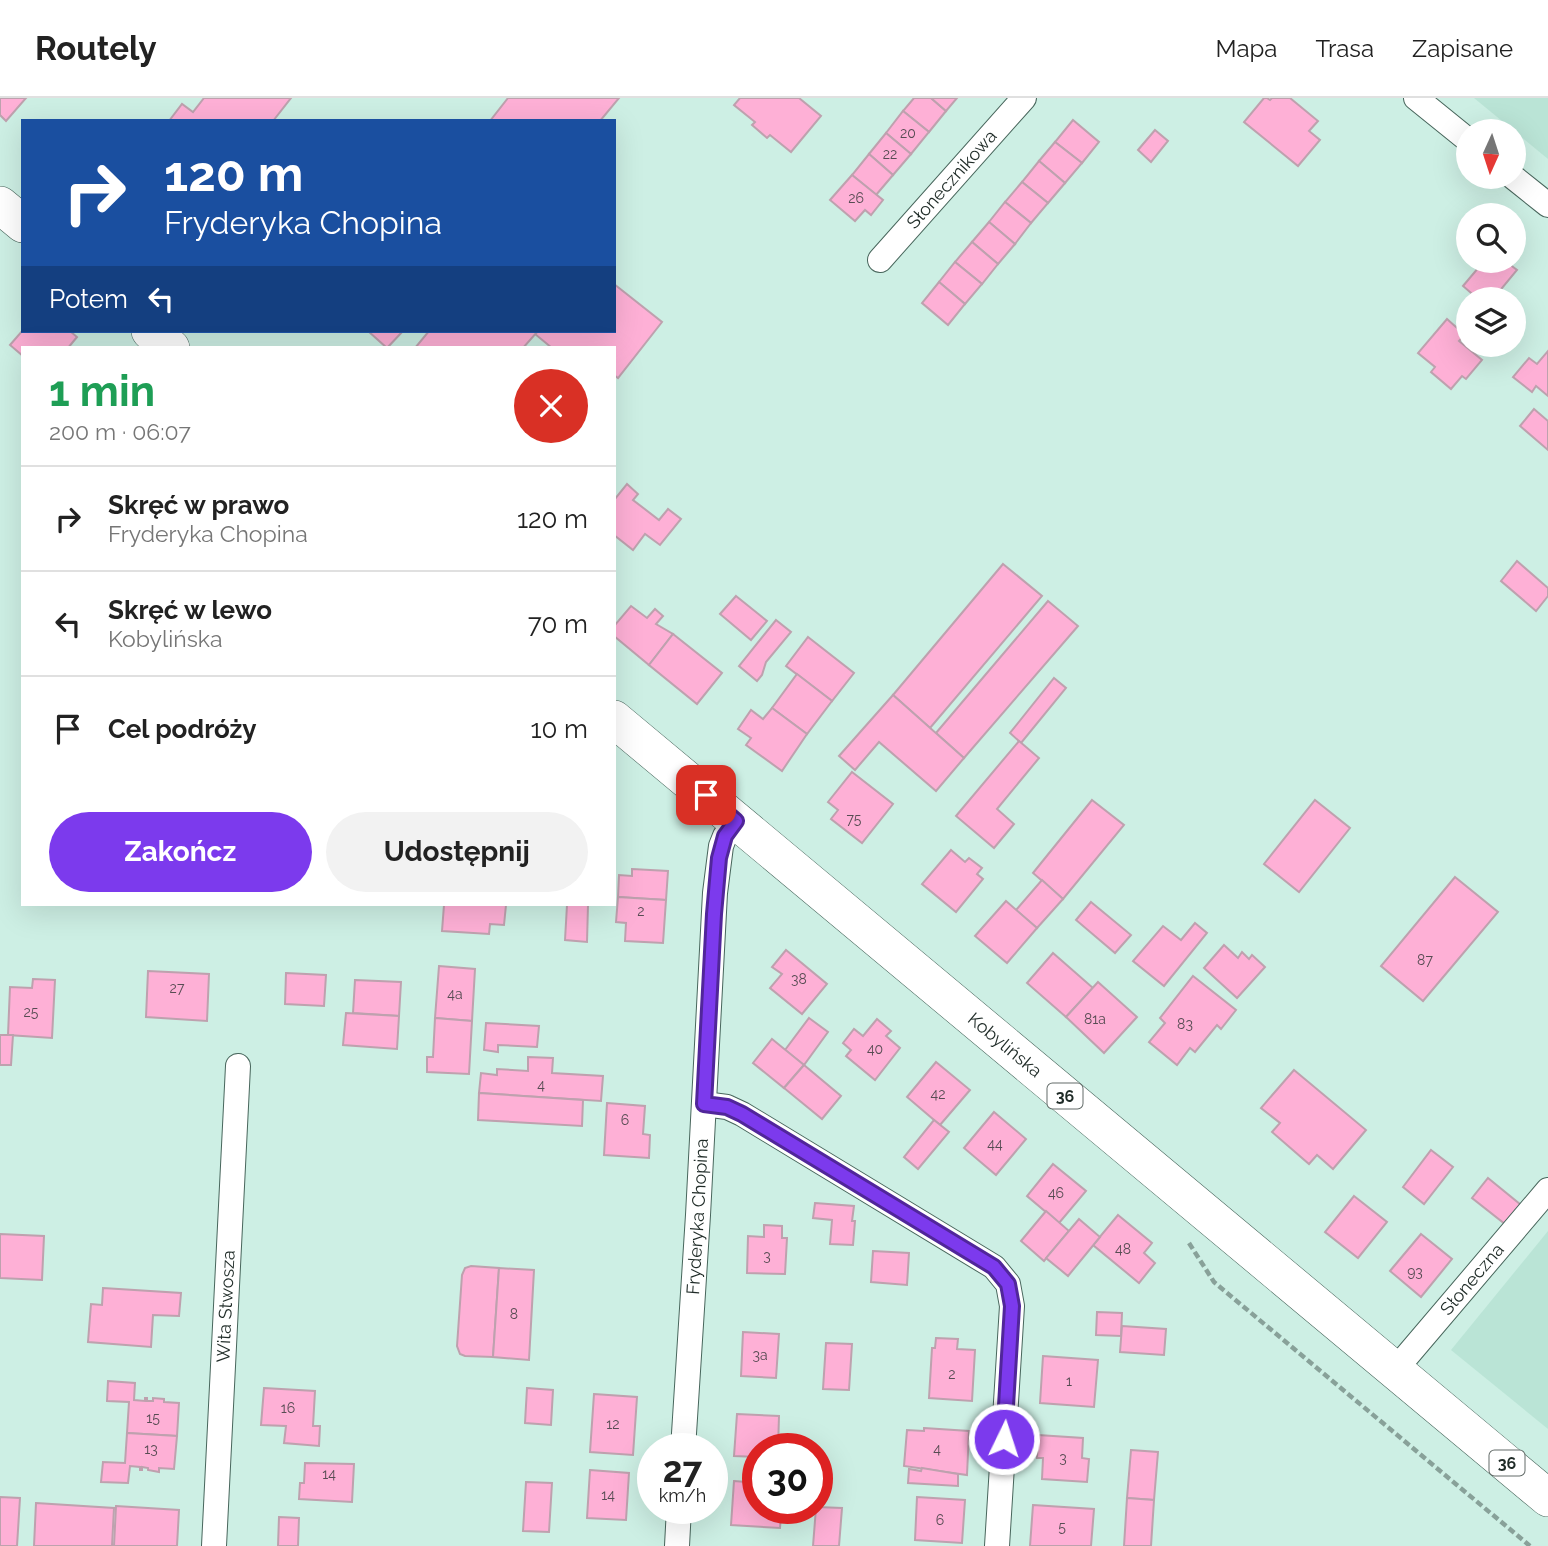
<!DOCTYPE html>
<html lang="pl">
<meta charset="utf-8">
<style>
body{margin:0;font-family:Raleway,sans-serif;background:#f2f2f2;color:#222;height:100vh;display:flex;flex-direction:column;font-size:26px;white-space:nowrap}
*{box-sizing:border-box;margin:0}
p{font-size:23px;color:#767676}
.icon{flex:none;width:38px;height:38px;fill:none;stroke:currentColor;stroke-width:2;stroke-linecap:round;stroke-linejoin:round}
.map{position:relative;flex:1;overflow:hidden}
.details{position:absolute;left:21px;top:248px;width:595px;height:560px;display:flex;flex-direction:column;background:#fff;border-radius:0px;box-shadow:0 7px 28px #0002}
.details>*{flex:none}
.guide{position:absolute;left:21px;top:21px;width:595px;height:214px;border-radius:0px;box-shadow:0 7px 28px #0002;background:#1a4fa0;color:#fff;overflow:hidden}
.needle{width:46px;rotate:183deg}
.tools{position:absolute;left:1456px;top:21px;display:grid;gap:14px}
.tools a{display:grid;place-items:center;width:70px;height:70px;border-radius:50%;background:#fff;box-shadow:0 7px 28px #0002;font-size:35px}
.speed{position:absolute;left:637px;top:1335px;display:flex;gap:14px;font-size:35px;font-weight:700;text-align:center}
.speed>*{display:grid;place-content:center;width:91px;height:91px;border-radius:50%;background:#fff;box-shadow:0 7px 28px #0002;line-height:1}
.speed small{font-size:18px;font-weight:400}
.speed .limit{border:10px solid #d22;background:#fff;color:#111}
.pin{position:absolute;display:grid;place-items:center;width:60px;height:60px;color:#fff;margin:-30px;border-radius:14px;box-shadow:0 4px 10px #0006}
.me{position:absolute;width:77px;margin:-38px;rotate:4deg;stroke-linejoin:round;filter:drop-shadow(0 0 5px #0008)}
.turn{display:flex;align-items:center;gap:24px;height:147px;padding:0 28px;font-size:32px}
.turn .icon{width:91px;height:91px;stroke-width:2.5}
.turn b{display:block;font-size:49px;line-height:60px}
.then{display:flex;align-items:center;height:66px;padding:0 28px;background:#0003;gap:14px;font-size:26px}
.round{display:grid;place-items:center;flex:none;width:74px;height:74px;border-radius:37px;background:#f2f2f2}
.summary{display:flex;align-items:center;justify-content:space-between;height:119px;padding:0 28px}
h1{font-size:42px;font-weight:700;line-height:52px;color:#1e9e55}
.cta{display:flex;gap:14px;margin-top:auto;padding:14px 28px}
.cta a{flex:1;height:80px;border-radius:42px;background:#7c3aed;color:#fff;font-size:28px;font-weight:700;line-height:80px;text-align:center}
.cta a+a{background:#f2f2f2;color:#222}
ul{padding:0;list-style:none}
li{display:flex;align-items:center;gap:21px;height:105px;padding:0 28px;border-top:2px solid #e0e0e0}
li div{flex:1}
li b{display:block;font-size:26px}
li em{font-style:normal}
header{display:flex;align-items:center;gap:42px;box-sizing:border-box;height:98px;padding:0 35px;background:#fff;border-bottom:2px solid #e0e0e0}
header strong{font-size:33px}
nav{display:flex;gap:38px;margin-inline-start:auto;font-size:24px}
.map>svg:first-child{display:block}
.built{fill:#bae4d6}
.building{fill:#feb0d6;stroke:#bea1ae;stroke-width:2}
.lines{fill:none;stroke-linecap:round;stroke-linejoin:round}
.minor-casing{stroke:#48665c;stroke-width:26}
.primary-casing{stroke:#48665c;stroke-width:38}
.path{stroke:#88a199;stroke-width:4.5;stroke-dasharray:7 3.5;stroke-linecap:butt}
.minor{stroke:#fff;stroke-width:24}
.primary{stroke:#fff;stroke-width:37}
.route-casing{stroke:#51269a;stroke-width:18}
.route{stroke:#7c3aed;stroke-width:12}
.labels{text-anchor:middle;stroke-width:7;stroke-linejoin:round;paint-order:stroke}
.number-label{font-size:14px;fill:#574c53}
.shield{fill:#fff;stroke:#626b68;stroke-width:2}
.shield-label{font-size:16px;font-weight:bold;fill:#1f2b27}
.street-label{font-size:18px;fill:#1f2b27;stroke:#fff}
</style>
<header>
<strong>Routely</strong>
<nav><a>Mapa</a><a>Trasa</a><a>Zapisane</a></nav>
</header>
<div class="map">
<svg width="1548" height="1448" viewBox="0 0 1548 1448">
<rect width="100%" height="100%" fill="#cdefe4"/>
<g class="built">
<polygon points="1474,0 1548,0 1548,61"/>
<polygon points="1548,1133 1548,1331 1451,1252"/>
</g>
<g class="building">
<polygon points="0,0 26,0 6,23 0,17"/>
<polygon points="204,0 291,0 273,23 169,23 182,6 193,14"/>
<polygon points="508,0 619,0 600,23 490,23"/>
<polygon points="740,0 799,0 821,18 791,54 770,37 767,40 752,27 755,24 734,7"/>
<polygon points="914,0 931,0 946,13 929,34 903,13"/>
<polygon points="931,0 957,0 946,13"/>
<polygon points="1264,0 1267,0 1270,2 1272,0 1290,0 1318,23 1309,33 1320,42 1298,68 1244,24"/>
<polygon points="903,13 929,34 911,56 886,35"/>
<polygon points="1073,22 1099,44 1082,65 1055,44"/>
<polygon points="1155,32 1168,43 1151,64 1138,52"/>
<polygon points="886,35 911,56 893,77 869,56"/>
<polygon points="1055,44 1082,65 1065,85 1039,63"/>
<polygon points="869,56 893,77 876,97 852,77"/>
<polygon points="1039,63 1065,85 1048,105 1022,84"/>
<polygon points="852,77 883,102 871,117 865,112 855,123 830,102"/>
<polygon points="1022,84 1048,105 1031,125 1005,104"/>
<polygon points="1005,104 1031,125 1015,146 989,124"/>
<polygon points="989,124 1015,146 998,166 972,144"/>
<polygon points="972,144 998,166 982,186 955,164"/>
<polygon points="1484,163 1505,163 1517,172 1493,201 1478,201 1463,188"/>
<polygon points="955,164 982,186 965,206 939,184"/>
<polygon points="939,184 965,206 948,227 922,205"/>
<polygon points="614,186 662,224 618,280 614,277 614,250 552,250 535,236 538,233 614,233"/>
<polygon points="1447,221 1465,237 1459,243 1482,262 1466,281 1462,278 1451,291 1431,274 1435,269 1418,255"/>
<polygon points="23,232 70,233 77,239 68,250 23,250 23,258 10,247"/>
<polygon points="368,233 403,233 387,250"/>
<polygon points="429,233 538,233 523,250 415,250"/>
<polygon points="1548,253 1548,298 1536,288 1532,294 1513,279 1529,260 1537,266"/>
<polygon points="1534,311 1548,323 1548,352 1520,328"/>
<polygon points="627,386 638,396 633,402 659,422 668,411 681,421 660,447 645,436 633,452 614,437 614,402"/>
<polygon points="1517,463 1548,490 1548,498 1536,513 1501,483"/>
<polygon points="1003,466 1042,498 930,630 893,597"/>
<polygon points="736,498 767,523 751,542 720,516"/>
<polygon points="1048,503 1078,528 964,660 936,635"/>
<polygon points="631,508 647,520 655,511 663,518 656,526 673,536 649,567 614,538 614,528"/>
<polygon points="776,522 791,534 766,564 762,577 757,583 739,568"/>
<polygon points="673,536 722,575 697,606 649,567"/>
<polygon points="808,539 854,575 832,603 786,568"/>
<polygon points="797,576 832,603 807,636 772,610"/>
<polygon points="1054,580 1066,590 1021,645 1010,635"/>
<polygon points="893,597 964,660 936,693 879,644 855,672 839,658"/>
<polygon points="772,610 807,636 782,673 746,647 751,640 738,631 751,612 763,621"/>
<polygon points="1019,643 1039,660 997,711 1014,726 994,750 956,718"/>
<polygon points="852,674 893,706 862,745 831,721 838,712 828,704"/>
<polygon points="1092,702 1124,727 1063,801 1033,775"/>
<polygon points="1315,702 1350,730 1299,794 1264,766"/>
<polygon points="951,752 965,764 969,760 982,770 977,776 983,781 956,814 922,786"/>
<polygon points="632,771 668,773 666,802 618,799 619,777 632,778"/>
<polygon points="1455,779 1498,814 1423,903 1381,868"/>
<polygon points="1042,782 1063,801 1037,830 1016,812"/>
<polygon points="618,799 666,802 663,845 625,843 626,825 616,824"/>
<polygon points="1006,803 1037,830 1007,865 975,838"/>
<polygon points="1091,804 1131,837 1115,855 1076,822"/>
<polygon points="444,807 506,807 504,827 490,826 489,836 442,833"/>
<polygon points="567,807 588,807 587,844 565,842"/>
<polygon points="1195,825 1207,835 1164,888 1133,863 1163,828 1181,842"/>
<polygon points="1224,847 1238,860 1242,854 1249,861 1252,857 1265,869 1237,900 1204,870"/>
<polygon points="786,852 827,886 802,916 770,890 782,876 772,869"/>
<polygon points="1053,855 1093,890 1066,919 1027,885"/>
<polygon points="439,868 475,871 472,923 435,920"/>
<polygon points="148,873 209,876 207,923 146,919"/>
<polygon points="286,875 326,877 324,908 285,906"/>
<polygon points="1193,878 1236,912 1221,931 1217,927 1195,954 1190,950 1177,967 1149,944 1165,925 1160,920"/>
<polygon points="33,881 55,882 52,940 8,937 10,889 32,890"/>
<polygon points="355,882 401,884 399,918 353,915"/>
<polygon points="1098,884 1137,919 1104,955 1066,919"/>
<polygon points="346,915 399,918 397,951 343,947"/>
<polygon points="435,920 472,923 469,976 427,974 427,959 433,959"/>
<polygon points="809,920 828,934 804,967 785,952"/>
<polygon points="877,921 891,933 886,938 900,950 875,982 846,958 851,952 843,945 854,931 863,938"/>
<polygon points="486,925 539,928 537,949 498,947 498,954 484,952"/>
<polygon points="0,937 13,937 11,967 0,967"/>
<polygon points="772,941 804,967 784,990 753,965"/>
<polygon points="528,959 553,960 552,975 603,978 601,1003 479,995 481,975 497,977 497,971 528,973"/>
<polygon points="936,964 970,992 940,1027 907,999"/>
<polygon points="804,967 841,998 822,1021 784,990"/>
<polygon points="1294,972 1366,1032 1333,1071 1317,1057 1309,1066 1272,1034 1280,1025 1261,1010"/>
<polygon points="479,995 583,1002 582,1028 478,1022"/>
<polygon points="607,1005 645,1008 643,1036 650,1037 649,1060 604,1057"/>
<polygon points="994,1014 1026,1041 996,1077 964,1050"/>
<polygon points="934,1022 949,1034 918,1071 904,1059"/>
<polygon points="1431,1052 1453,1069 1424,1106 1403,1089"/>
<polygon points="1053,1066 1086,1093 1059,1125 1027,1098"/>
<polygon points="1488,1080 1521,1107 1505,1126 1472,1100"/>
<polygon points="1354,1098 1387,1124 1358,1160 1325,1134"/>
<polygon points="815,1105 854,1108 852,1123 855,1123 853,1147 830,1146 832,1122 813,1120"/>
<polygon points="1046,1113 1069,1133 1044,1163 1021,1143"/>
<polygon points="1118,1117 1152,1145 1144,1155 1155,1165 1139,1185 1093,1147"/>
<polygon points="1079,1121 1100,1139 1068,1178 1046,1160"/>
<polygon points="764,1127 782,1128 782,1140 787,1140 785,1176 747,1175 748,1138 764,1139"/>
<polygon points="0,1136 44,1138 42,1182 0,1180"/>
<polygon points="1421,1136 1452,1161 1421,1199 1390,1173"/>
<polygon points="873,1153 909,1155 907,1187 871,1184"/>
<polygon points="471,1168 499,1170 493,1259 465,1258 460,1256 457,1248 462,1177 465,1170"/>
<polygon points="499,1170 534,1172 529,1262 493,1259"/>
<polygon points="103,1190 181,1195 179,1218 153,1217 151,1249 88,1244 91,1206 102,1207"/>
<polygon points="1097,1214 1122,1215 1121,1238 1096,1237"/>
<polygon points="1122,1228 1166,1231 1164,1257 1120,1254"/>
<polygon points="743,1234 779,1236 776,1280 741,1278"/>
<polygon points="936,1240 958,1241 957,1251 975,1252 972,1303 929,1300 932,1250 935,1250"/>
<polygon points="826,1245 852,1246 849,1292 823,1291"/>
<polygon points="1043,1258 1098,1262 1094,1309 1040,1305"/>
<polygon points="108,1283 135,1285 134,1302 145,1303 145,1300 147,1300 147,1303 153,1303 153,1300 164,1301 164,1304 179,1305 177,1338 127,1335 129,1304 107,1303"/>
<polygon points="264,1290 315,1293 313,1328 320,1328 319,1348 284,1345 286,1328 261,1327"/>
<polygon points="527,1290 553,1292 551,1327 525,1325"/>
<polygon points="594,1296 637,1299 633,1357 590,1354"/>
<polygon points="737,1316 779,1318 778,1351 758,1351 758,1359 734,1358"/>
<polygon points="924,1330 969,1333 967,1377 904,1368 907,1332 924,1333"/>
<polygon points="127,1335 177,1338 174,1371 159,1370 159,1374 148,1372 148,1370 142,1369 142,1372 140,1372 140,1369 130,1368 128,1385 101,1384 103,1364 125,1365"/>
<polygon points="1038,1337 1083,1340 1082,1360 1089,1361 1087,1384 1042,1381 1043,1360 1037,1360"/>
<polygon points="1131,1352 1158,1354 1154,1402 1127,1400"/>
<polygon points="305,1365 354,1366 352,1404 299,1401 300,1385 304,1385"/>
<polygon points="922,1370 958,1376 958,1388 908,1385 909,1371 921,1373"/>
<polygon points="590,1372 629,1375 626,1422 587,1420"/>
<polygon points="734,1383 758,1385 758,1410 768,1410 768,1416 781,1417 780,1430 731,1427"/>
<polygon points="526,1384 552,1385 549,1434 523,1433"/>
<polygon points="0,1399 20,1400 17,1448 0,1448"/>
<polygon points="917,1399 965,1402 962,1445 915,1442"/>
<polygon points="1127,1400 1154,1402 1151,1448 1124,1448"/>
<polygon points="36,1405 114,1410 112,1448 34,1448"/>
<polygon points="1033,1407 1094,1411 1091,1448 1030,1448"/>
<polygon points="116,1408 179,1412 177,1448 114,1448"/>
<polygon points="817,1409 842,1410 839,1448 813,1448 816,1410 817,1410"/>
<polygon points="279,1419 299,1420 298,1448 278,1448"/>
</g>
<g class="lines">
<defs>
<g id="minor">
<polyline points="1416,0 1468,42"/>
<polyline points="1513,79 1548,107"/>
<path id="s1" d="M880 162 1024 0"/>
<polyline points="704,1006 727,1009 742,1016 994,1169 1008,1186 1012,1208 997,1448"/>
<path id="s2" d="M1395 1272 1548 1092"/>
<path id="s3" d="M683 1351 698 1117 715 795 721 748 725 738 736 723"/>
<path id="s4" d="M214 1448 238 968"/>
<polyline points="677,1448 679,1410"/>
</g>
<g id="primary">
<polyline points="0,107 23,126"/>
<polyline points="150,233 171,250"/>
<path id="s5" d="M614 621 1548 1400"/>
</g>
</defs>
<use href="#minor" class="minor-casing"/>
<use href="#primary" class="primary-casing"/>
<polyline class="path" points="1189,1145 1214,1184 1530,1448"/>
<use href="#minor" class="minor"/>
<use href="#primary" class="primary"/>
</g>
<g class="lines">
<defs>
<polyline id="route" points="706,697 736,723 725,738 719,760 714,816 704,1006 727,1009 742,1016 994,1169 1008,1186 1012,1208 1004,1341"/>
</defs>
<use href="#route" class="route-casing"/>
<use href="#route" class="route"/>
</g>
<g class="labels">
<g class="number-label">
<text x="908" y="40">20</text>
<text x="890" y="61">22</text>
<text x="856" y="105">26</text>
<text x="854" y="726">75</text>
<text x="641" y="818">2</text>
<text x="1425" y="867">87</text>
<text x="799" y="886">38</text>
<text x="177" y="895">27</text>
<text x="455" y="901">4a</text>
<text x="31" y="919">25</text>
<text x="1095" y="926">81a</text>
<text x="1185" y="931">83</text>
<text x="875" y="956">40</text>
<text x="541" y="992">4</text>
<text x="938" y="1001">42</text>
<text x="625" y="1027">6</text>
<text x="995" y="1051">44</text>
<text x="1056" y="1100">46</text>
<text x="1123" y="1156">48</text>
<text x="767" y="1163">3</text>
<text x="1415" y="1179">93</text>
<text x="514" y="1221">8</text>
<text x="760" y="1262">3a</text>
<text x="952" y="1281">2</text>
<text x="1069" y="1288">1</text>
<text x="288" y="1315">16</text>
<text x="153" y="1325">15</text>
<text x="613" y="1331">12</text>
<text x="151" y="1356">13</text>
<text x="937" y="1356">4</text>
<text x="1063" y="1365">3</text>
<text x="329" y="1381">14</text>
<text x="608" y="1402">14</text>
<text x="940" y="1427">6</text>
<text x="1062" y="1434">5</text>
</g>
<g class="shield">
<rect x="1047.5" y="985.5" width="35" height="25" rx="5"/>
<rect x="1489.5" y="1352.5" width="35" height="25" rx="5"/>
</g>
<g class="shield-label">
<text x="1065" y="1004">36</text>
<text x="1507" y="1371">36</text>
</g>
<g class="street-label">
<text dy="6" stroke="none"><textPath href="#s1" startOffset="108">Słonecznikowa</textPath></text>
<text dy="6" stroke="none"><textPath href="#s5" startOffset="509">Kobylińska</textPath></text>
<text dy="6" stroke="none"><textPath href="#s3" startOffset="233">Fryderyka Chopina</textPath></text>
<text dy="6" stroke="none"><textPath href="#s2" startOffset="119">Słoneczna</textPath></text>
<text dy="6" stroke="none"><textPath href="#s4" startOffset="240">Wita Stwosza</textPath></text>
</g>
</g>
</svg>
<div class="tools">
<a><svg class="needle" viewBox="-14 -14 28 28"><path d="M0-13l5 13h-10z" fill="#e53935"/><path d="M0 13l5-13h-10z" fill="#767676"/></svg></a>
<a><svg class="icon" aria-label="search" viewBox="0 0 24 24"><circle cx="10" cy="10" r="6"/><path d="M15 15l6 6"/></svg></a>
<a><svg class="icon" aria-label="layers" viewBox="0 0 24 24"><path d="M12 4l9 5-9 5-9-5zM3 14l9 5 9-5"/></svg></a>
</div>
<div class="speed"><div>27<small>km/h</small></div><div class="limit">30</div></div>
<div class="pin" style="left:706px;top:697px;background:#d93025"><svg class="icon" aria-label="arrive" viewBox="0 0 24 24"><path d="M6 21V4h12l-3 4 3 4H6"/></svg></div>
<svg class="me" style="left:1004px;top:1341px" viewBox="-20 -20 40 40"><circle r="17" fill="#7c3aed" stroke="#fff" stroke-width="3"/><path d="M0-11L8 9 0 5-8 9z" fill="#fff"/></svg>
<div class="guide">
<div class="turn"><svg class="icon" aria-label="right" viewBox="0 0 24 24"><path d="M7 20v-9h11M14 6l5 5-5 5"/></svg><div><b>120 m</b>Fryderyka Chopina</div></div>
<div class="then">Potem<svg class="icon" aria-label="left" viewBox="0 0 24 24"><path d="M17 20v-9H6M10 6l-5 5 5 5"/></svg></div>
</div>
<section class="details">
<div class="summary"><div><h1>1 min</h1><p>200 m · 06:07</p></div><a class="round" style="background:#d93025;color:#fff"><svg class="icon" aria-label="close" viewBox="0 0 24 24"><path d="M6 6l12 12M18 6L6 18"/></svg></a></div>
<ul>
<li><svg class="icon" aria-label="right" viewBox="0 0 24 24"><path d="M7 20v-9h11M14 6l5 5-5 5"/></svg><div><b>Skręć w prawo</b><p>Fryderyka Chopina</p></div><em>120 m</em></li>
<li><svg class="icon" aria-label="left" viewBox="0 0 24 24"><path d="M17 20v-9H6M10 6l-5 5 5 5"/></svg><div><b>Skręć w lewo</b><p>Kobylińska</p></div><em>70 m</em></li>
<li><svg class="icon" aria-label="arrive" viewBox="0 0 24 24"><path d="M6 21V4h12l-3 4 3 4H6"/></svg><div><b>Cel podróży</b></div><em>10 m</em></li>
</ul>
<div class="cta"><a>Zakończ</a><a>Udostępnij</a></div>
</section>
</div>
